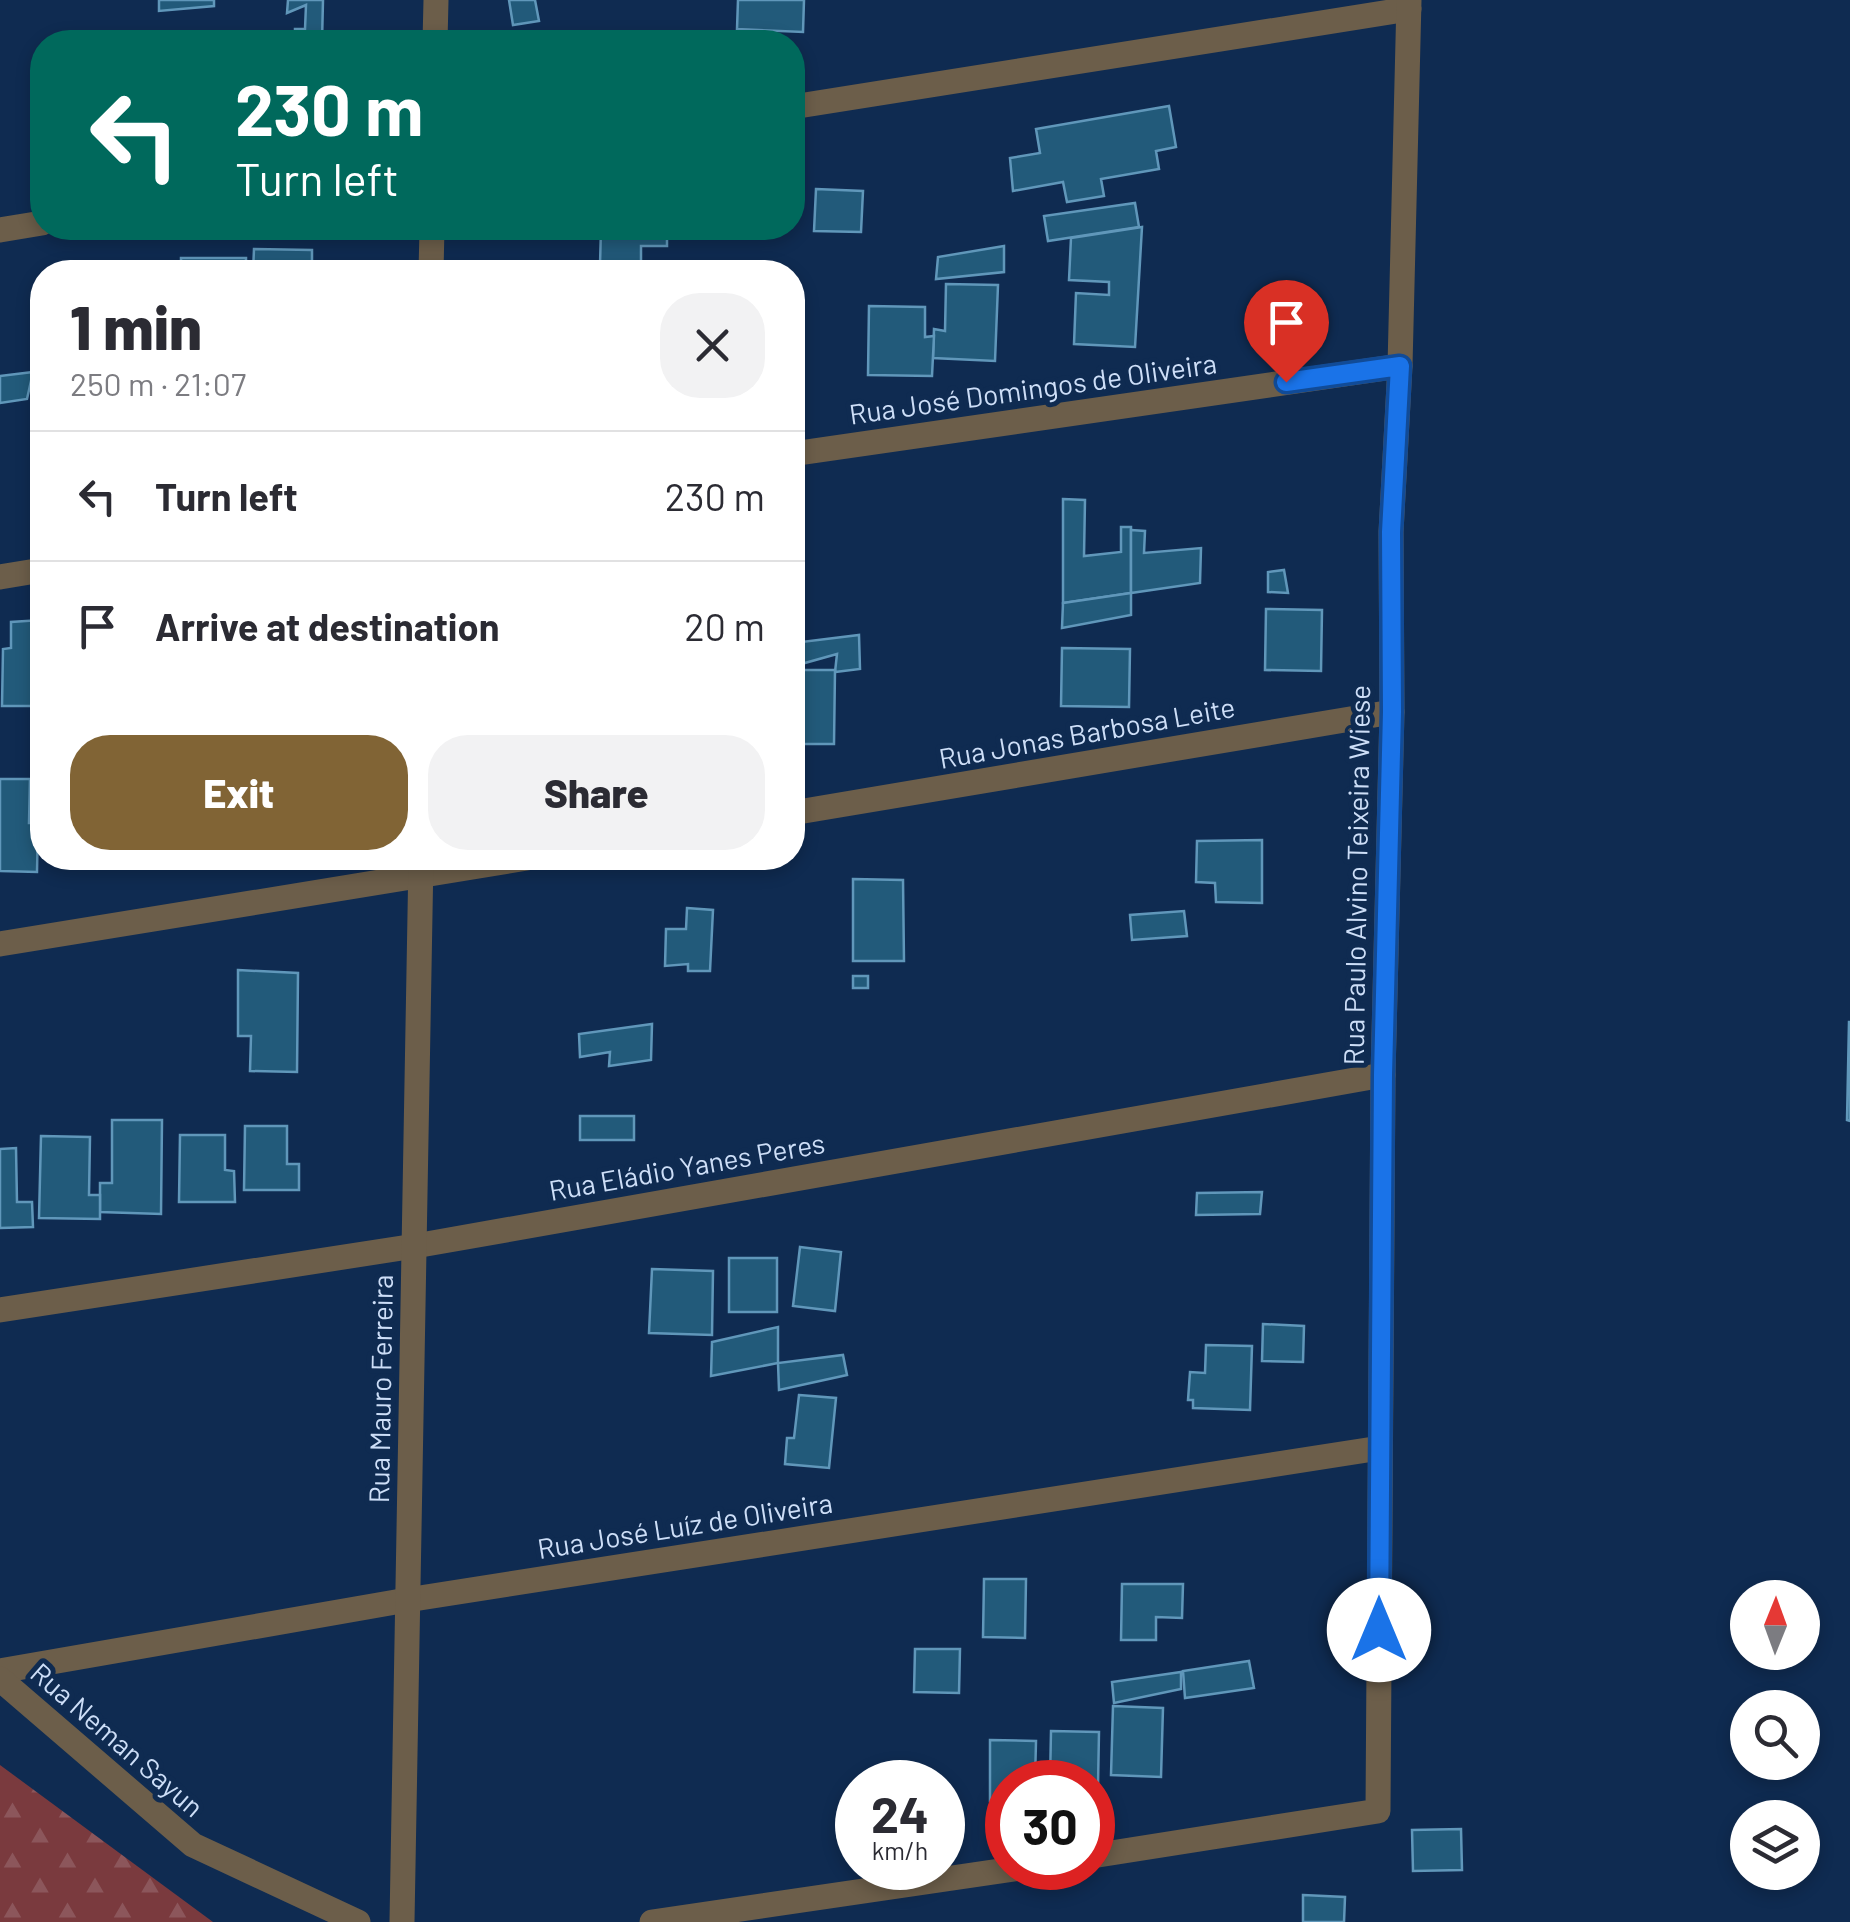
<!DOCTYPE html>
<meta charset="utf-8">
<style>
body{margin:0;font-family:Barlow,sans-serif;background:#f2f2f3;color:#2b2b33;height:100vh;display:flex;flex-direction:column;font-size:38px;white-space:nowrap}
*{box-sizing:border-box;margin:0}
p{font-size:32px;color:#7c7c81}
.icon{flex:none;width:55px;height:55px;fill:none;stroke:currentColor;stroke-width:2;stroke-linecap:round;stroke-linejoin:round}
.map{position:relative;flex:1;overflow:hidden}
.panel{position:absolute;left:30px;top:260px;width:775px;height:610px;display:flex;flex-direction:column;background:#fff;border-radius:40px;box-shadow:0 5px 15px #0003}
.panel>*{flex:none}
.hud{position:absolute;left:30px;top:30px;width:775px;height:210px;border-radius:40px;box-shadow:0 5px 15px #0003;background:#00695c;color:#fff;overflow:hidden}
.needle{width:65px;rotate:1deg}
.buttons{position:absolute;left:1730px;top:1580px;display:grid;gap:20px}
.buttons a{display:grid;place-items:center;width:90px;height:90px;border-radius:50%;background:#fff;box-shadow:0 5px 15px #0003;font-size:50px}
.speed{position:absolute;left:835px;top:1760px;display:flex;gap:20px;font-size:50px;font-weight:700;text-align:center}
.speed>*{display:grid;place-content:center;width:130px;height:130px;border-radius:50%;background:#fff;box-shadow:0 5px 15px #0003;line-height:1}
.speed small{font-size:25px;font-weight:400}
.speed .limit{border:15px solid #d22;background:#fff;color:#111}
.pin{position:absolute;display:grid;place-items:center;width:85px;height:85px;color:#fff;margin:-102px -42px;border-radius:50% 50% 50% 0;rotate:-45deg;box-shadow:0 0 10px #0007}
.pin .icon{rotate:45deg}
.me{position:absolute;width:110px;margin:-55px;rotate:0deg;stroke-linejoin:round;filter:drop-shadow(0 0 8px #0008)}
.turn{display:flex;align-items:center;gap:35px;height:210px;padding:0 40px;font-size:45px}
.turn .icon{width:130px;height:130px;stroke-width:2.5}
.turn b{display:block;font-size:70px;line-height:85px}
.round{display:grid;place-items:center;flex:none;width:105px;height:105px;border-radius:40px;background:#f2f2f3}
.overview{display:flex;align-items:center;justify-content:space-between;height:170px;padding:0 40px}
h1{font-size:60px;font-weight:800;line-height:75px}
.cta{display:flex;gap:20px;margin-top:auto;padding:20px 40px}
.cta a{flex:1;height:115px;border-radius:40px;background:#816435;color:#fff;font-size:40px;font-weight:800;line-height:115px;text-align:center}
.cta a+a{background:#f2f2f3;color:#2b2b33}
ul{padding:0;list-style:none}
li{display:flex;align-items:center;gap:30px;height:130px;padding:0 40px;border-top:2px solid #e1e1e2}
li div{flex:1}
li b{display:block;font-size:38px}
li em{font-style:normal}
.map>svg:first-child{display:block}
.forest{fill:url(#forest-firs)}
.building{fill:#225a7a;stroke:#6097ba;stroke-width:2.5}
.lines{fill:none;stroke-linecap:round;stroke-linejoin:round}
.minor{stroke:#6c5e4a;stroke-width:25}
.route-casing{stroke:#114b97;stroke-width:25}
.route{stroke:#1a73e8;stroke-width:18}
.labels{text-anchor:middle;stroke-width:10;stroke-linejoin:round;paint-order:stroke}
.street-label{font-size:28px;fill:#cddef7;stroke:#0f2b51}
</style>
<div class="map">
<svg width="1850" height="1922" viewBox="0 0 1850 1922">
<defs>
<pattern id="forest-firs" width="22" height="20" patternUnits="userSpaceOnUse" patternTransform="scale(2.5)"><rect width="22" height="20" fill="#7a3a3e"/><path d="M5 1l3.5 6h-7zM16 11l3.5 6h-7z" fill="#8c565b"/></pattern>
</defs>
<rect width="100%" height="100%" fill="#0f2b51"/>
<polygon class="forest" points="0,1765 213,1922 0,1922"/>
<g class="building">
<polygon points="159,0 214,0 214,6 159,11"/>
<polygon points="288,0 323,0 322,42 275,42 295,41 295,29 305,29 306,5 287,13"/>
<polygon points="509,0 535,0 539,21 513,25"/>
<polygon points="738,0 804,0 803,32 737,29"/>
<polygon points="1169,106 1176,147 1156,151 1159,169 1101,179 1104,196 1067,202 1063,182 1013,191 1010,158 1040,153 1036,129"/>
<polygon points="816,189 863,191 861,232 814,231"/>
<polygon points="1135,203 1139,227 1048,241 1044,216"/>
<polygon points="1142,227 1135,347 1074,344 1076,293 1109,295 1109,282 1069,280 1071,238"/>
<polygon points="601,228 667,228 667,246 641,246 641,266 600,265"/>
<polygon points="1004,246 1004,272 936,279 938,257"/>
<polygon points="254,249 312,250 312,272 253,272"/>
<rect x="181" y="258" width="65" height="14"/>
<rect x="115" y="268" width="62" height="4"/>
<polygon points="946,284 998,285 995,361 933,358 934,329 945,331"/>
<polygon points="869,306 925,307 925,337 934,336 932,376 868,375"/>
<polygon points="33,372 27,399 0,403 0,376"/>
<polygon points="1063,499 1085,500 1084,556 1121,552 1121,527 1131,527 1131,593 1063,603"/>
<polygon points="1131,530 1145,531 1144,553 1201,548 1200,583 1131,593"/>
<polygon points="1284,570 1288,593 1268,592 1268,572"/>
<polygon points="1131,593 1131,615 1062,628 1063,603"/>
<polygon points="1266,609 1322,610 1321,671 1265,670"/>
<polygon points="41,620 39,706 2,706 3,649 11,648 11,622"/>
<polygon points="859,635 860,669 835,672 837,654 794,666 793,643"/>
<polygon points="1062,648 1130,649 1129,707 1061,706"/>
<polygon points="794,670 835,670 834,744 793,744"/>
<polygon points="0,779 30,779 29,823 38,823 37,872 0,871"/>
<polygon points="1262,840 1262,903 1216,902 1215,883 1196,882 1197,841"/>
<polygon points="853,879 903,880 904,961 853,961"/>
<polygon points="687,908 713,910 710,971 688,971 688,964 665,966 666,929 686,929"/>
<polygon points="1184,911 1187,936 1132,940 1130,915"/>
<polygon points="238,970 298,973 297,1072 250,1071 251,1036 238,1036"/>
<rect x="853" y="976" width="15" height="12"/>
<polygon points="1849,1022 1850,1022 1850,1121 1847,1120"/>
<polygon points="652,1024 651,1060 609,1066 610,1052 580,1057 579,1034"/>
<rect x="580" y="1116" width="54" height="24"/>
<polygon points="112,1120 162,1120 161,1214 100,1212 100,1183 112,1183"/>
<polygon points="245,1126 287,1126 287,1164 299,1164 299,1190 244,1190"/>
<polygon points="180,1135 225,1135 225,1170 234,1171 235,1202 179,1202"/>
<polygon points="41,1136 90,1137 89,1195 100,1195 100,1219 39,1218"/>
<polygon points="16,1148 17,1202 32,1202 33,1227 0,1228 0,1149"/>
<polygon points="1262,1192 1260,1214 1196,1215 1197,1193"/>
<polygon points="800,1247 841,1252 835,1311 793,1306"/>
<rect x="729" y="1258" width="48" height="54"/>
<polygon points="652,1269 713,1271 712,1335 649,1333"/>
<polygon points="1263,1324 1304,1326 1303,1362 1262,1361"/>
<polygon points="778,1327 778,1363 711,1376 712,1342"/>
<polygon points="1206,1345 1252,1346 1250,1410 1193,1408 1193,1400 1188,1400 1190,1372 1205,1373"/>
<polygon points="843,1355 847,1375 779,1390 778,1363"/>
<polygon points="799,1395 836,1398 829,1468 785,1464 787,1438 794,1438"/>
<polygon points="984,1579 1026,1579 1025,1638 983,1637"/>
<polygon points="1122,1584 1183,1584 1182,1618 1156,1617 1156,1640 1121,1640"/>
<polygon points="915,1649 960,1649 959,1693 914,1692"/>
<polygon points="1249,1661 1254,1688 1185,1698 1183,1671"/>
<polygon points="1181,1672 1181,1689 1114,1703 1112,1682"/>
<polygon points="1113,1706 1163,1708 1161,1777 1111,1775"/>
<polygon points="1051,1731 1099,1732 1098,1786 1092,1786 1092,1782 1050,1782"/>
<polygon points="990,1740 1036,1741 1035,1782 1008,1782 1008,1801 990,1801"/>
<polygon points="1461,1829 1462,1870 1413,1871 1412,1830"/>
<polygon points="1303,1895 1345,1897 1344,1922 1303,1922"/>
</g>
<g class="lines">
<g class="minor">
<polyline points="435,42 436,0"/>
<polyline points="792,107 1409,9"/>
<polyline points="0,230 42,223"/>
<polyline points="431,272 432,228"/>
<polyline points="792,454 1400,366"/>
<polyline points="0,577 42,570"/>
<polyline points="792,813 1392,712"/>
<polyline points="0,944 527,858"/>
<polyline points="0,1310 415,1246 1383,1075"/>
<polyline points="0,1671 407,1600 1380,1448"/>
<polyline points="0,1679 193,1845 358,1922"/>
<polyline points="1092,1856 1378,1811 1383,1075 1392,712 1391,532 1400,366 1409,0"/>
<polyline points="402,1922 421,858"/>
<polyline points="652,1922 1021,1868"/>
</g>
</g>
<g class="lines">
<defs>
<polyline id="route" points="1286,382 1400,366 1391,532 1392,712 1383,1075 1379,1630"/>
</defs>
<use href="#route" class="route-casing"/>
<use href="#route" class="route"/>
</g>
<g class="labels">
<g class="street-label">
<text transform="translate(1033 389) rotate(-8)" y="10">Rua José Domingos de Oliveira</text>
<text transform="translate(1087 733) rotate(-10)" y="10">Rua Jonas Barbosa Leite</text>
<text transform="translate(1357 875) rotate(-89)" y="10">Rua Paulo Alvino Teixeira Wiese</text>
<text transform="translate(687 1167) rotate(-10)" y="10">Rua Eládio Yanes Peres</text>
<text transform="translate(381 1389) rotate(-89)" y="10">Rua Mauro Ferreira</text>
<text transform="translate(685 1526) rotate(-9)" y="10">Rua José Luíz de Oliveira</text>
<text transform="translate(117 1740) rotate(41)" y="10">Rua Neman Sayun</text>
</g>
</g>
</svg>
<div class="buttons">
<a><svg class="needle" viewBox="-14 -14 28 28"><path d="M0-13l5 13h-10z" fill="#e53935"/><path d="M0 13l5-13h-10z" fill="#7c7c81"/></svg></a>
<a><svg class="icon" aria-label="search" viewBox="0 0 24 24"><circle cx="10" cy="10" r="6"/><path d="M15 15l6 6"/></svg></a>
<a><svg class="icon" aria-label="layers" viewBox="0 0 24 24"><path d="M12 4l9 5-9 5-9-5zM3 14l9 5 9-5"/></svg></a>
</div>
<div class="speed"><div>24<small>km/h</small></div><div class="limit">30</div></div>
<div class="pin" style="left:1286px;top:382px;background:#d93025"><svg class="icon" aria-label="arrive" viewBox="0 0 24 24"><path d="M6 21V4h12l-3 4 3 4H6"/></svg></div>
<svg class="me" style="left:1379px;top:1630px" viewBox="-20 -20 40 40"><circle r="19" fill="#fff"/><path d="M0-13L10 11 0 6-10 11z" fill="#1a73e8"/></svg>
<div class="hud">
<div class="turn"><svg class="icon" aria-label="left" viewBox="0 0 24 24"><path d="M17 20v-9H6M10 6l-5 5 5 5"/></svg><div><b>230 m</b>Turn left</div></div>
</div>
<section class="panel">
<div class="overview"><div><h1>1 min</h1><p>250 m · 21:07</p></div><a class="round"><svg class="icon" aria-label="close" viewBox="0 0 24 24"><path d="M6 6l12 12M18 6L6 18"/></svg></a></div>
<ul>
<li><svg class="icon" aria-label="left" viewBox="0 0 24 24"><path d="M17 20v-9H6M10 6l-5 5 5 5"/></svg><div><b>Turn left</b></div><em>230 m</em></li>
<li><svg class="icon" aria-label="arrive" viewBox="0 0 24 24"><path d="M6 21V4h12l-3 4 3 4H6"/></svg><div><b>Arrive at destination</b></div><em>20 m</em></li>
</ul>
<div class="cta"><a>Exit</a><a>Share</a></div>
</section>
</div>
